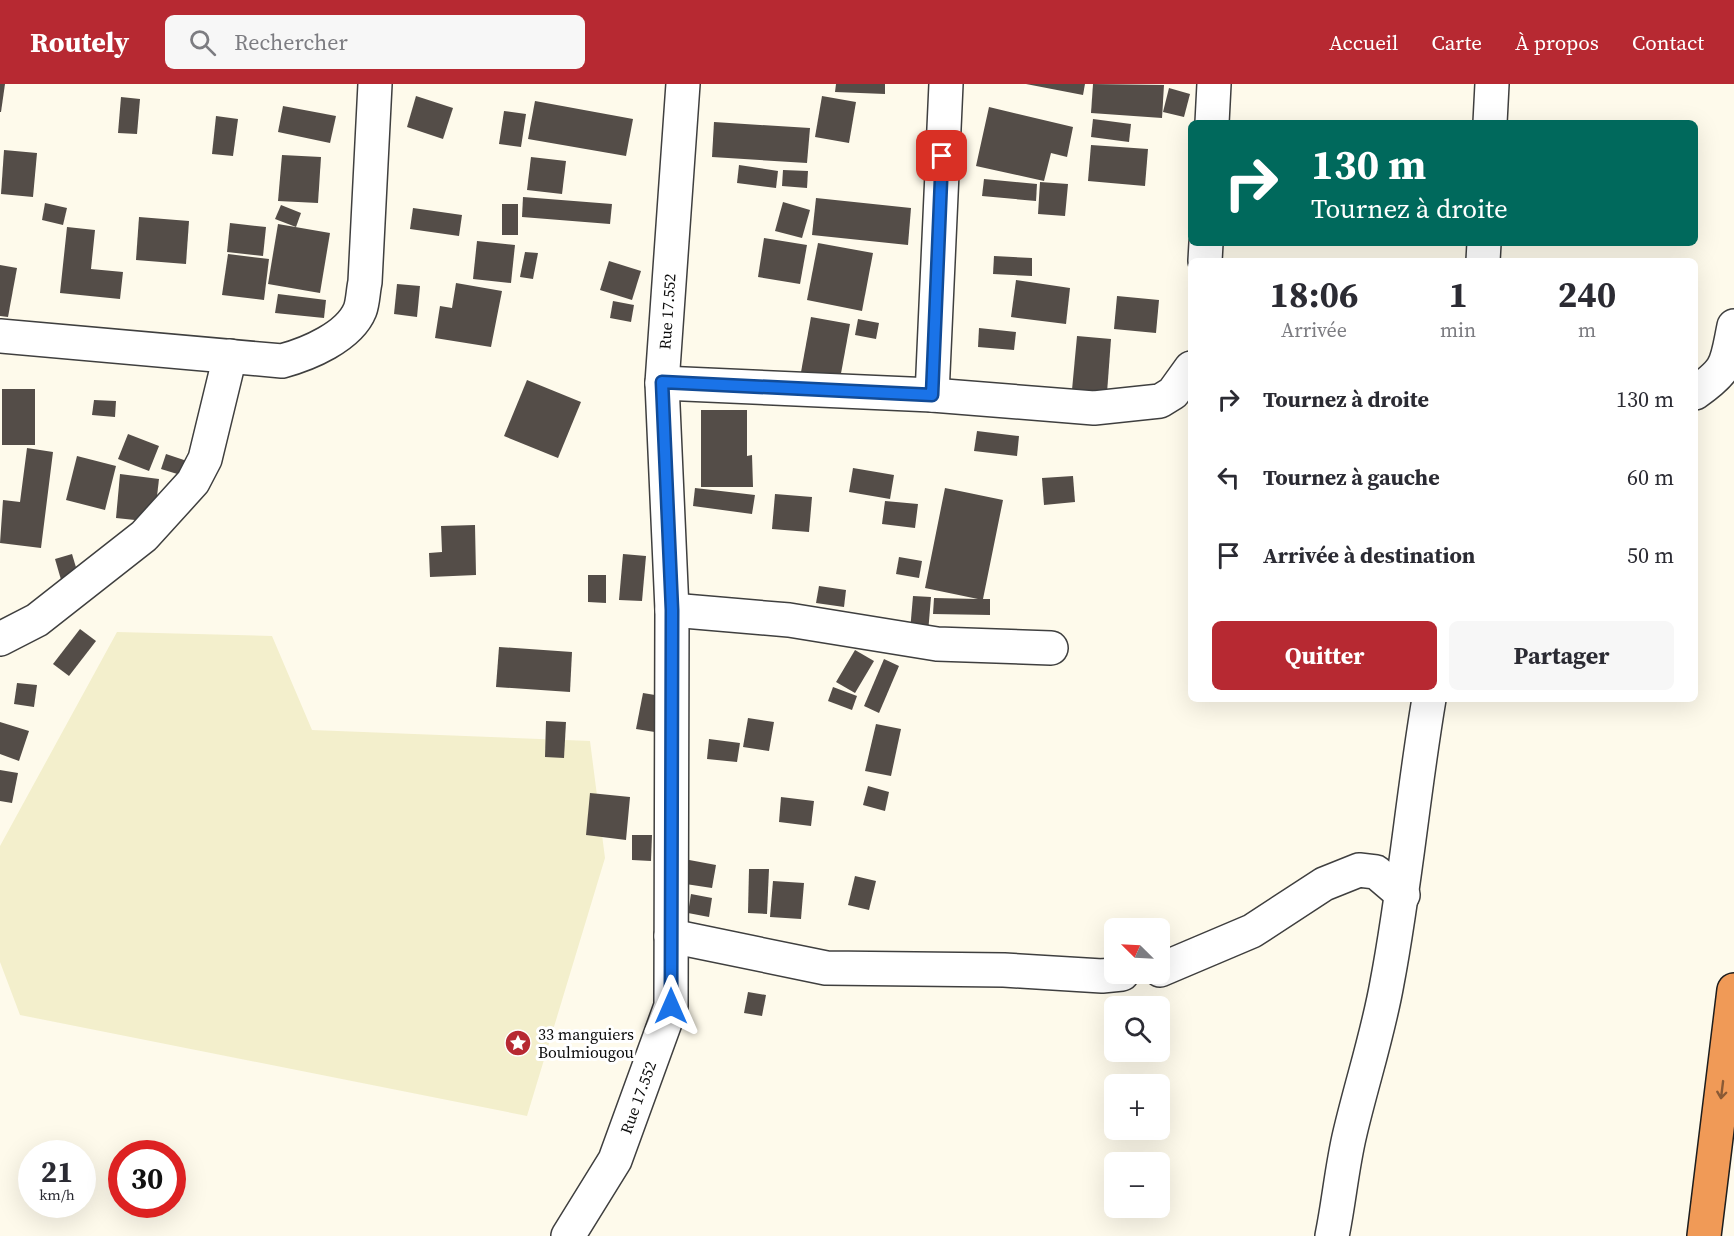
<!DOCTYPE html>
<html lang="fr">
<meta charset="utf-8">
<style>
body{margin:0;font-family:"Source Serif 4",serif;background:#f7f7f7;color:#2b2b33;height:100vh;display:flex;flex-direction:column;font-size:22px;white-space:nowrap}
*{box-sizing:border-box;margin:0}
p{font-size:20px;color:#7c7c81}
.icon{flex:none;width:33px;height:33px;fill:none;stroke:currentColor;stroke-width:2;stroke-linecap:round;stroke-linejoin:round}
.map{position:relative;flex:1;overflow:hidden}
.drawer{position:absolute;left:1188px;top:174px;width:510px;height:444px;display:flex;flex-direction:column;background:#fff;border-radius:9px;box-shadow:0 6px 24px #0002}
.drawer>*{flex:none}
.guide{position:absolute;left:1188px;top:36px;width:510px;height:126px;border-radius:9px;box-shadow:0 6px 24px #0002;background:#00695c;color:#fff;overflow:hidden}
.needle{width:39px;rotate:294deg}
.tools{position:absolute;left:1104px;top:834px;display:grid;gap:12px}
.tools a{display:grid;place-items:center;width:66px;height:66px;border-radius:9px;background:#fff;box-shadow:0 6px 24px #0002;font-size:30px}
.speed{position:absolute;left:18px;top:1056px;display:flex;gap:12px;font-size:30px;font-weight:700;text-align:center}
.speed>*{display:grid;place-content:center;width:78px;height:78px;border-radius:50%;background:#fff;box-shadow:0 6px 24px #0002;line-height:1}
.speed small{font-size:15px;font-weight:400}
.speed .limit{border:9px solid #d22;background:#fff;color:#111}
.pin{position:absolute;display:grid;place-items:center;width:51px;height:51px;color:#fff;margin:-26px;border-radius:12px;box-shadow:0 3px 9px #0006}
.me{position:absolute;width:66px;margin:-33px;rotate:0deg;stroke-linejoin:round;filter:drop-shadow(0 0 4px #0008)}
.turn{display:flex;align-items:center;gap:21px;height:126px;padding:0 24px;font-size:27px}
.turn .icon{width:78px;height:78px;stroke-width:2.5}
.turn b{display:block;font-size:42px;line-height:51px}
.eta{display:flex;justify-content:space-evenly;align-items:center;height:102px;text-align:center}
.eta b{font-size:36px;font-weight:700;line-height:42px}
.primary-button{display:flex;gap:12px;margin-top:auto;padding:12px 24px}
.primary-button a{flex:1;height:69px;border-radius:9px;background:#b72932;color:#fff;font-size:24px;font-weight:700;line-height:69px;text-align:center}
.primary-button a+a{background:#f7f7f7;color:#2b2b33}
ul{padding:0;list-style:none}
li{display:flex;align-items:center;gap:18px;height:78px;padding:0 24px}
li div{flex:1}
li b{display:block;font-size:22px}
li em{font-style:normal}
header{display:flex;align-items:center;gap:36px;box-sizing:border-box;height:84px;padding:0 30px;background:#b72932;color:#fff}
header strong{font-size:28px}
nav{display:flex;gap:33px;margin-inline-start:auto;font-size:21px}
.search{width:420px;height:54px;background:#f7f7f7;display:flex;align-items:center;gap:15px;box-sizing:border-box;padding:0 21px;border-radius:9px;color:#7c7c81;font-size:22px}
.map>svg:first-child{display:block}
.farmland{fill:#f3efcc}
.building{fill:#544d48}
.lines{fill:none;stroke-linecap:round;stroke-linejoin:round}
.street-casing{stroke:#3f3f3f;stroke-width:36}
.highway-casing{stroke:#1d1d1d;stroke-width:36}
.street{stroke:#fff;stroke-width:33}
.highway{stroke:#f09a57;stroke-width:33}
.oneway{stroke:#895a35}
.route-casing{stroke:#114b97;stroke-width:15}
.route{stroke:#1a73e8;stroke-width:10}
.labels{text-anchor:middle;stroke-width:6;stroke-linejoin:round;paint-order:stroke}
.street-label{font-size:16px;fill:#0c0c0c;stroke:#fff}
.poi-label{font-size:16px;fill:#0c0c0c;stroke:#fff;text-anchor:start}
</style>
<header>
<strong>Routely</strong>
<div class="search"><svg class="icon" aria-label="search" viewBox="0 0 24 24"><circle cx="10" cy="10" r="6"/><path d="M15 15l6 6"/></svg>Rechercher</div>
<nav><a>Accueil</a><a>Carte</a><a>À propos</a><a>Contact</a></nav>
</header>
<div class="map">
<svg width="1734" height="1152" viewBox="0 0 1734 1152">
<rect width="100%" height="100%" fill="#fefaeb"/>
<polygon class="farmland" points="117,548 272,552 312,646 590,657 605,774 527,1032 20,931 0,878 0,762"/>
<g class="building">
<polygon points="0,0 5,0 1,28 0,28"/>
<polygon points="836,0 885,0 885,10 835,8"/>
<polygon points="1026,0 1085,0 1083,11"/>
<polygon points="1093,0 1164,1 1162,34 1091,29"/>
<polygon points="1169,4 1190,10 1184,33 1163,28"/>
<polygon points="416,12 453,24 443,55 407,43"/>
<polygon points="822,12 856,18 849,59 815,53"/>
<polygon points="121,13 140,15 137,50 118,49"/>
<polygon points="535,17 633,35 626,72 528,55"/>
<polygon points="283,22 336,32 330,59 278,48"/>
<polygon points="989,23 1073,43 1067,73 1051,69 1044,97 976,82"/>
<polygon points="504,27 526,30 521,63 499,60"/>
<polygon points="216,32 238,35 233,72 212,70"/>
<polygon points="1093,35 1131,40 1129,58 1091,53"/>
<polygon points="714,38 810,44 807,79 712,73"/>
<polygon points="1091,61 1148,65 1145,102 1088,97"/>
<polygon points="4,66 37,69 33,113 1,110"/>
<polygon points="282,71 321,73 318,119 278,117"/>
<polygon points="531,73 566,77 562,110 527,106"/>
<polygon points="739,81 778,87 776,104 737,99"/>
<polygon points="783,86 808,87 807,104 782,102"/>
<polygon points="984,95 1037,100 1036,117 982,112"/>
<polygon points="1040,98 1068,100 1065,132 1038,130"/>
<polygon points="523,113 612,120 610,140 522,133"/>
<polygon points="816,114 911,124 908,161 812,151"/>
<polygon points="783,118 810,126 802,154 775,147"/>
<polygon points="45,119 67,124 63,141 42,136"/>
<rect x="502" y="120" width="16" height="31"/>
<polygon points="281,121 301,129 296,143 275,135"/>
<polygon points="413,124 462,131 459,152 410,145"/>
<polygon points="139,133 189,137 186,180 136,176"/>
<polygon points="230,139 266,143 263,172 227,168"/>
<polygon points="278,140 330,149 320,209 268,200"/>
<polygon points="67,143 95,146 91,185 123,188 120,215 60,209"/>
<polygon points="764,154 807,161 800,200 758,193"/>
<polygon points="477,157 515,161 511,199 473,195"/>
<polygon points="818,159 873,169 862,227 807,216"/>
<polygon points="525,168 538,169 533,195 520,193"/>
<polygon points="228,170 269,175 264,216 222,211"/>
<polygon points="994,172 1032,174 1032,192 993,190"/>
<polygon points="609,177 641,187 632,216 600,206"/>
<polygon points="0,181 17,184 8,233 0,232"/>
<polygon points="1016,196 1070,204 1066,240 1011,233"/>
<polygon points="456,199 502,207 491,263 435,254 440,222 452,224"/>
<polygon points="397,200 420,202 417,233 394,230"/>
<polygon points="278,210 326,216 324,234 275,229"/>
<polygon points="1117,212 1159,216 1156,249 1114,245"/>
<polygon points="613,217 634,221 631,238 610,234"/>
<polygon points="811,233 850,240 840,295 801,288"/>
<polygon points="858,235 879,239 876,255 855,251"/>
<polygon points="979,244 1016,248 1014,266 978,263"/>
<polygon points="1077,252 1111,255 1107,309 1072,306"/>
<polygon points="527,296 581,318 558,374 504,352"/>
<rect x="2" y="305" width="33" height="56"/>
<polygon points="94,316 116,317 115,333 92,331"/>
<polygon points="701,326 747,326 747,372 752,371 753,403 701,403"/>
<polygon points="977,347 1019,352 1017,372 974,367"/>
<polygon points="128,350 159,362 149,387 118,375"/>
<polygon points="27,364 53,368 41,464 0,459 3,416 20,418"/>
<polygon points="166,370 202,382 197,396 161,385"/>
<polygon points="77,372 116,382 105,426 66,416"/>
<polygon points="853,384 894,391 890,415 849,408"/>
<polygon points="120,390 159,395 154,438 116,434"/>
<polygon points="1073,392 1075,418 1044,421 1042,394"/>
<polygon points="695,404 755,411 752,430 693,422"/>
<polygon points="945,404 1003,416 983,515 990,515 990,531 933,530 934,514 978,515 925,504"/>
<polygon points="775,410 812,413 809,448 772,445"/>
<polygon points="885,417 918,420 915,444 882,440"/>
<polygon points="475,441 476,491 430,493 429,469 442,468 441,442"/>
<polygon points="72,470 81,500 64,506 55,475"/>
<polygon points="623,470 646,472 642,517 619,516"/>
<polygon points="899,473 922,477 919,494 896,490"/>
<polygon points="588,491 606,491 606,519 588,518"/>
<polygon points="819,502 846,506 844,523 816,519"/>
<polygon points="913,512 931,513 927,561 909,559"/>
<polygon points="80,545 96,557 69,592 53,580"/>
<polygon points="499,563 572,568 570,608 496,603"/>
<polygon points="855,566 874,577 855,609 836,598"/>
<polygon points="884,575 899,582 879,629 864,622"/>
<polygon points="17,599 37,601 34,623 14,620"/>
<polygon points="833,603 857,612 852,626 828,617"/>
<polygon points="643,609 667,613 661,649 636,645"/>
<polygon points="748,634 774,638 769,667 743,663"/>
<polygon points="546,637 566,638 564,674 545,673"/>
<polygon points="0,638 29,647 19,677 0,670"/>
<polygon points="876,640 901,645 891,692 865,687"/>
<polygon points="709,655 740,659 737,678 707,675"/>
<polygon points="0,686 18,689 12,719 0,717"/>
<polygon points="868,702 889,708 885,727 863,721"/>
<polygon points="590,709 630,713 626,756 586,751"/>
<polygon points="781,713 814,717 811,742 779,738"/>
<polygon points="632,751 652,751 651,777 632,776"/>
<polygon points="684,775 716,781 712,804 679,799"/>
<polygon points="749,785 769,785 767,830 748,829"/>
<polygon points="855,792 876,797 869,826 848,821"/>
<polygon points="773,797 804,799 801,835 770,833"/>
<polygon points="691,810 712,814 709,833 688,829"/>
<polygon points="748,908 766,911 762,932 744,929"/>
</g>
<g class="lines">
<defs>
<g id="street">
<polyline points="1212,39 1214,0"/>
<polyline points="1490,39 1492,0"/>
<polyline points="1205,177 1206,159"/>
<polyline points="1483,177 1484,159"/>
<path d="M0 252 282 277C308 270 349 253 360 226 363 218 363 207 365 198L375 0"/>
<polyline points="662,299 932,311 1094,324 1160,317 1173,309 1191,284"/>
<path d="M1695 309C1729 285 1726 281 1734 242"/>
<polyline points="932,311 946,0"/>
<polyline points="672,526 789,536 937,560 1051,564"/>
<polyline points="0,555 37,536 144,452 193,398 205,375 230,272"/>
<polyline points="671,852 826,884 1004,886 1102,892 1122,890"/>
<polyline points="1160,886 1252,847 1324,800 1359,786 1376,788 1403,811"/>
<path id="s1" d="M568 1152 615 1076 671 922 672 526 662 299 683 0"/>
<path d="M1332 1152C1339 1118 1342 1082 1350 1049 1362 998 1378 950 1387 899 1405 805 1413 709 1429 615"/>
</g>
<polyline id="highway" points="1704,1152 1734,906"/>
</defs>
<use href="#street" class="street-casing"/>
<use href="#highway" class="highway-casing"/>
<use href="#street" class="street"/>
<use href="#highway" class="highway"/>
</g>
<defs><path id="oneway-shaft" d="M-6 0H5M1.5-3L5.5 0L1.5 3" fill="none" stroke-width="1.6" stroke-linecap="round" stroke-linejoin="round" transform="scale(1.5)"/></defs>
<use class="oneway" href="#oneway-shaft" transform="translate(1722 1006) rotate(97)"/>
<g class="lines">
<defs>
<polyline id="route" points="671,922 672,526 662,298 932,311 942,72"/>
</defs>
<use href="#route" class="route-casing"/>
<use href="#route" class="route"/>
</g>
<defs>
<symbol id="sight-disc" viewBox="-11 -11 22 22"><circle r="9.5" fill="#b72932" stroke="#fff"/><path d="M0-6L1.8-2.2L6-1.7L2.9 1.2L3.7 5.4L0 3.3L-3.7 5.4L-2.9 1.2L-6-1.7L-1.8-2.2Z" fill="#fff"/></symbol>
</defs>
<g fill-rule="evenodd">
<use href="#sight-disc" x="503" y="944" width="30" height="30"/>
</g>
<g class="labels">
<g class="street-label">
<text dy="6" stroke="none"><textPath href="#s1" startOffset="948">Rue 17.552</textPath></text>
<text dy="6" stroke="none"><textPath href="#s1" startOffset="156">Rue 17.552</textPath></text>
</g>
<g class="poi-label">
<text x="538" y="956">33 manguiers<tspan x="538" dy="18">Boulmiougou</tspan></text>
</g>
</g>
</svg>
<div class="tools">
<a><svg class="needle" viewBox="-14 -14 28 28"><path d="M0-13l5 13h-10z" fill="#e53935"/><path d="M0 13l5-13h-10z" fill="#7c7c81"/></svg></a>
<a><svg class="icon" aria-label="search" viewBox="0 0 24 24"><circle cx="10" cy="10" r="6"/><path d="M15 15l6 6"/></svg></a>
<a>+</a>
<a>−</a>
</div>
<div class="speed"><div>21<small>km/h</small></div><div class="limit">30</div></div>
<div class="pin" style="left:942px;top:72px;background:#d93025"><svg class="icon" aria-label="arrive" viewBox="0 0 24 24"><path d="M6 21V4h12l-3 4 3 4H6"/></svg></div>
<svg class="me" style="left:671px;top:922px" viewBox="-20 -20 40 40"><path d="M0-17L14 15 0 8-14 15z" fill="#1a73e8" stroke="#fff" stroke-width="4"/></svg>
<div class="guide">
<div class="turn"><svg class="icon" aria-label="right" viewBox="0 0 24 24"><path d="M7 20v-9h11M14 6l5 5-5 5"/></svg><div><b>130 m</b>Tournez à droite</div></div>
</div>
<section class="drawer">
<div class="eta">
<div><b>18:06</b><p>Arrivée</p></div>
<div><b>1</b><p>min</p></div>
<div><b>240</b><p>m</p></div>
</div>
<ul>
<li><svg class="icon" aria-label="right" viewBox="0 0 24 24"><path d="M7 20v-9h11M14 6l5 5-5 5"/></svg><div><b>Tournez à droite</b></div><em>130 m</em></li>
<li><svg class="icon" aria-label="left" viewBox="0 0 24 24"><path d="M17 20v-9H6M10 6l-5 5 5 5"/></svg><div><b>Tournez à gauche</b></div><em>60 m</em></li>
<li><svg class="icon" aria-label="arrive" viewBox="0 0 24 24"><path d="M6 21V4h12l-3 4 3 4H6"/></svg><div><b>Arrivée à destination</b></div><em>50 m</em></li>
</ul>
<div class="primary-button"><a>Quitter</a><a>Partager</a></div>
</section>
</div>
